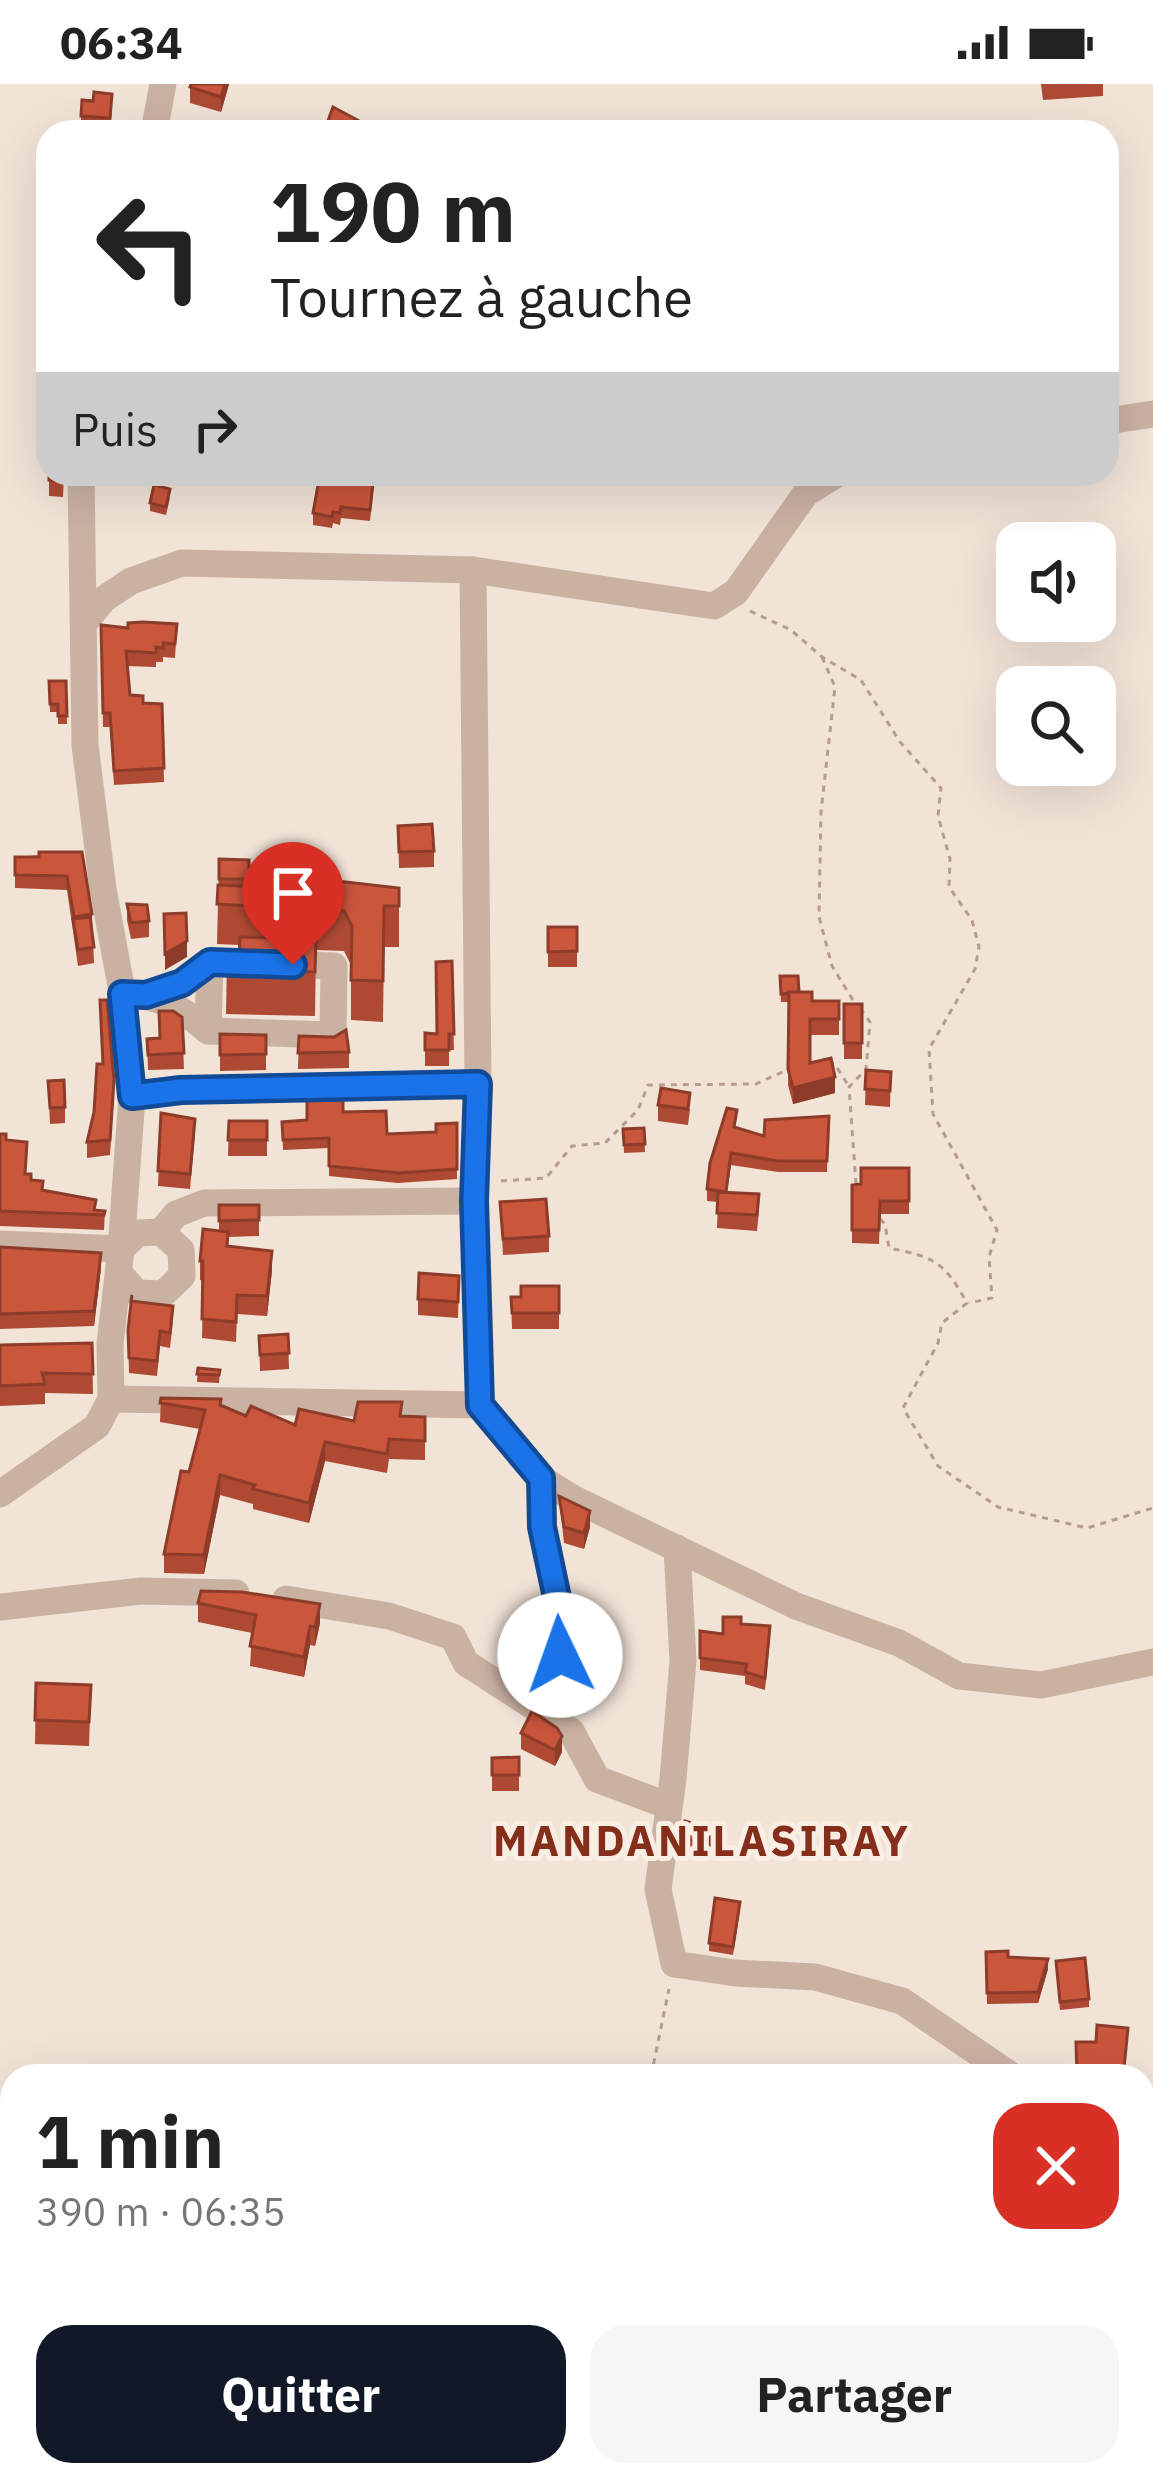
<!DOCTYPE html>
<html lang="fr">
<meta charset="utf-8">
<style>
body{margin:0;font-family:"IBM Plex Sans",sans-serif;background:#f6f6f6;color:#222;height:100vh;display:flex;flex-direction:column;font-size:45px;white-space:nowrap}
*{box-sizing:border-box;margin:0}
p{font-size:39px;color:#767676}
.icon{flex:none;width:66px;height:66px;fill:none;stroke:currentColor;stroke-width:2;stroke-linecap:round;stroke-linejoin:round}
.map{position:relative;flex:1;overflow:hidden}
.sheet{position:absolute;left:0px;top:1980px;width:1155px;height:423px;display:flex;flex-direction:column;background:#fff;border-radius:36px 36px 0 0;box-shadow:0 12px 48px #0002}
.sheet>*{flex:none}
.top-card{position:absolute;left:36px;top:36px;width:1083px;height:366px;border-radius:36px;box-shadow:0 12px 48px #0002;background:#fff;color:#222;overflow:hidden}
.fabs{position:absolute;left:996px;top:438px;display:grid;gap:24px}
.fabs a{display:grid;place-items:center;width:120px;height:120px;border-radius:24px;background:#fff;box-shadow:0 12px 48px #0002;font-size:60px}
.pin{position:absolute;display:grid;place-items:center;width:102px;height:102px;color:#fff;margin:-123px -51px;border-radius:50% 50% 50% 0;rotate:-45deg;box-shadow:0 0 12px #0007}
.pin .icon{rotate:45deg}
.me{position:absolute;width:132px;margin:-66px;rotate:357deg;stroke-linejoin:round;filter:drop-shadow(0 0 9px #0008)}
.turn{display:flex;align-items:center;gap:42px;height:252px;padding:0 36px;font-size:54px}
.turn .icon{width:156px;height:156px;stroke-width:2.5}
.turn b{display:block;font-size:84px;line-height:102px}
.then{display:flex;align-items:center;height:114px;padding:0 36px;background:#0003;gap:24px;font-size:45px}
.round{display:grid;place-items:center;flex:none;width:126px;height:126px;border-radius:36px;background:#f6f6f6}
.summary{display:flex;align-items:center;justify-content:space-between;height:204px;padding:0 36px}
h1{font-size:72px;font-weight:700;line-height:90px}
.button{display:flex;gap:24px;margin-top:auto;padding:24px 36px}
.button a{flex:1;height:138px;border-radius:36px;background:#111827;color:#fff;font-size:48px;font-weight:700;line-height:138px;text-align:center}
.button a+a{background:#f6f6f6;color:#222}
.status{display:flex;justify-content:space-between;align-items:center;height:84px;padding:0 60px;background:#fff;direction:ltr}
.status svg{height:33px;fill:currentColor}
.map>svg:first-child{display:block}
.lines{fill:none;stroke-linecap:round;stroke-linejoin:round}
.path{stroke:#b69c8d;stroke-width:3;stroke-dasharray:6 6;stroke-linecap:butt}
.minor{stroke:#cab2a3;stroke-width:27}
.wall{fill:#ae4a34}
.shaded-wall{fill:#8d3c2a}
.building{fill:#ca563c;stroke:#8d3c2a;stroke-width:3}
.route-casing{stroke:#114b97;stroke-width:30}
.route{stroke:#1a73e8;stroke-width:21}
.labels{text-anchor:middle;stroke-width:10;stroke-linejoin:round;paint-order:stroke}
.district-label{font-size:42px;font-weight:bold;letter-spacing:3px;fill:#862e1c;stroke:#f9eee3}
</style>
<div class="status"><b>06:34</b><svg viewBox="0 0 49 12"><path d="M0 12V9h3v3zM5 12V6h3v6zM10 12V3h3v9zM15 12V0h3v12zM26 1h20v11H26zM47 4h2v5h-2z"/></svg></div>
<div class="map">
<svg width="1153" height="2401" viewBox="0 0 1153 2401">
<rect width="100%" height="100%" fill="#f2e3d7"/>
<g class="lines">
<g class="path">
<polyline points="750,527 791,546 822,573 861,596 900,658 941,704 938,732 950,775 949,803 972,836 979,863 975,885 929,965 933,1030 997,1146 989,1173 992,1214 969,1219"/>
<polyline points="822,573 835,603 821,728 819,833 832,882 856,921"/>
<polyline points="828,979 834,979 848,1001"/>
<polyline points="501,1097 546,1094 572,1062 605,1059 638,1026 648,1001 756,1000 789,985"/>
<polyline points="856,1100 849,1003 866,985 870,938 863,928"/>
<path d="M880 1135 885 1140 889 1164C935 1173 944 1178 967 1219L942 1239 938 1259 903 1324 938 1382 998 1423 1087 1444 1153 1424"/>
<polyline points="651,1992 669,1905"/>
</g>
<g class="minor">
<polyline points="154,48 163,0"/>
<polyline points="1107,337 1153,330"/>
<polyline points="473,486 478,999 474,1117 480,1321 540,1394 574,1415 796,1522 899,1559 959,1592 1041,1601 1153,1578"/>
<polyline points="85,538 104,515 131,497 182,479 473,486 714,522 736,508 806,409 837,390"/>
<path d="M122 910C159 911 181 923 208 947L333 951 334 882 210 878 182 899 146 911"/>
<polyline points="208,947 210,878"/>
<polyline points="132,1012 181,1006 478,999"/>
<polyline points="161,1148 176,1130 204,1119 474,1117"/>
<polyline points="0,1160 121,1165 138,1149 161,1148 181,1166 182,1192 163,1210 137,1209 119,1189"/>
<polyline points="111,1315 480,1321"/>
<polyline points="0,1410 97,1342 111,1315 110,1260 121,1165 132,1012 124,918 103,805 85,661 81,390"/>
<polyline points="677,1464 683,1577 673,1695 658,1805 674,1880 735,1889 815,1893 902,1917 1012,1992"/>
<polyline points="286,1515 389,1532 453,1553 466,1579 571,1647 597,1695 669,1722"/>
<polyline points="0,1523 141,1507 236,1509"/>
<polyline points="526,1617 560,1571 559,1523 542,1443 540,1394"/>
<polyline points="1143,2069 1153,2075"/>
</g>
</g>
<g class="wall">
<polygon points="229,0 221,28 190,19 190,3"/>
<polygon points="1041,0 1103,0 1103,12 1043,16"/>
<polygon points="112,26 110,48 81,47 81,32"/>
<polygon points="48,284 48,327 43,301 43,285"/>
<polygon points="49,390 64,390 63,413 49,412"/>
<polygon points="375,390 370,437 341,434 340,441 333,439 332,444 313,441 313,429"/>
<polygon points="170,413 166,431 150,427 150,419"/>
<polygon points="177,540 175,574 163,573 163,578 156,578 156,583 127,582 130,611 143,619 162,620 164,698 114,701 110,643 103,643 101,541 128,544"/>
<polygon points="49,597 66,597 67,640 58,640 58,628 50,628"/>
<polygon points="398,742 434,767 434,783 399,784"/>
<polygon points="82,768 92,830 94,879 78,882 67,806 15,804 15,773"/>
<polygon points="219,775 249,776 249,803 279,804 328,790 337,797 399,804 399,863 384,863 383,938 351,936 351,881 344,867 316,866 315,932 226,930 227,876 239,876 239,861 217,860"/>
<polygon points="127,820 149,837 149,853 131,855 127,836"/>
<rect x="548" y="843" width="29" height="40"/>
<polygon points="452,877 454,966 449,966 449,982 425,982 425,949 436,950"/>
<polygon points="780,892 812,917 839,917 839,951 810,951 810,979 835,1009 793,1020 788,1001 789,918 781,918"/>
<rect x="844" y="920" width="18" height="55"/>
<polygon points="182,933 184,985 148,986 147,955 159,954"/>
<polygon points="220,950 266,951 266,986 220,987"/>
<polygon points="299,952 349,968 349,984 298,985"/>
<polygon points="866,986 891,988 890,1023 865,1021"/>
<polygon points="48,997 65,1023 65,1039 50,1040"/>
<polygon points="114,1012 110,1071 87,1074 87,1058"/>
<polygon points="658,1021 690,1025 688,1041 658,1037"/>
<polygon points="343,1028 387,1050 436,1048 457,1039 457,1095 398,1099 329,1092 329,1064 283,1066 282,1038 307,1036"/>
<polygon points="161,1029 195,1050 190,1105 158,1102"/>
<polygon points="829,1032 827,1088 778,1088 731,1081 727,1108 759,1126 757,1147 717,1144 718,1118 707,1117 707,1105 736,1044 764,1052"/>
<polygon points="229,1037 267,1037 267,1072 228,1072"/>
<polygon points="644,1044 645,1068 624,1069 623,1045"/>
<polygon points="0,1050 26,1090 43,1106 96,1126 105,1127 104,1146 0,1142"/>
<polygon points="909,1084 909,1130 880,1130 879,1160 852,1159 852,1101 861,1100"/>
<polygon points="500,1118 549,1152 549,1168 503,1171"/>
<polygon points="219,1121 259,1121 259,1152 228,1153 228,1163 272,1186 267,1232 237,1230 236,1258 202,1254 203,1197 200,1196 200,1177 219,1147"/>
<polygon points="0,1163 101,1184 94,1242 0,1245"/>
<polygon points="459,1192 458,1234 418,1231 418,1215"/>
<polygon points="559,1202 559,1245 512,1245 511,1213 521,1213"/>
<polygon points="132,1217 173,1237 170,1264 160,1262 157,1292 129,1289 128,1246"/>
<polygon points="288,1250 289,1285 260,1287 259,1252"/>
<polygon points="92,1259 93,1310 45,1309 45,1320 0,1322 0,1261"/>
<polygon points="198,1284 220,1286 219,1299 197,1298"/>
<polygon points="161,1314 221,1321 246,1332 295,1341 402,1332 425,1333 425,1376 389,1375 387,1389 325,1377 309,1439 253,1425 253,1420 220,1411 204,1490 164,1489 164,1470 200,1345 160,1338"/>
<polygon points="559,1412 590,1443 584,1465 564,1459"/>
<polygon points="198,1519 320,1539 315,1562 310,1561 304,1593 250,1582 252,1549 198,1538"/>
<polygon points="741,1540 770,1555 765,1606 745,1600 745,1592 700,1586 700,1547 723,1550"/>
<polygon points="36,1599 91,1601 89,1662 35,1660"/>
<polygon points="521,1649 562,1668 555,1682 521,1665"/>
<polygon points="492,1674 519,1691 519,1707 492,1707"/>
<polygon points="681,1753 713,1760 708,1777 681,1769"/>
<polygon points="740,1826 733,1871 709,1867 709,1859"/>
<polygon points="986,1868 1048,1885 1038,1919 987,1920"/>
<polygon points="1056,1885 1089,1915 1089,1923 1060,1926"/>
<polygon points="1128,1944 1124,1992 1112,1991 1096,1958"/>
</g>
<g class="shaded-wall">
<polygon points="225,0 229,0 221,28 221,13"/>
<polygon points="187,857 187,873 165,886 165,870"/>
<polygon points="835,993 835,1009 793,1020 793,1004"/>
<polygon points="272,1167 272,1186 267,1232 267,1212"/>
<polygon points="101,1169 101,1184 94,1242 94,1227"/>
<polygon points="325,1358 325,1377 309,1439 309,1419"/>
<polygon points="220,1391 220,1411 204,1490 204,1471"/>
<polygon points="590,1427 590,1443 584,1465 584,1449"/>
<polygon points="320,1520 320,1539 315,1562 315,1543"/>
<polygon points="310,1542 310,1561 304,1593 304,1573"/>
<polygon points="562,1652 562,1668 555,1682 555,1666"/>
<polygon points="713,1745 713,1760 708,1777 708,1761"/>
<polygon points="1048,1875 1048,1885 1038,1919 1038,1908"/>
</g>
<g class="building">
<polygon points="191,0 225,0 221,13 190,3"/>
<polygon points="94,8 112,10 110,34 81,32 82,16 93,17"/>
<polygon points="333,23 380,48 324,48"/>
<polygon points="48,284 48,311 43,285"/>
<polygon points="49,390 64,390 63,397 49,396"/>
<polygon points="320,390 374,390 370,426 341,423 340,429 333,428 332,433 313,429"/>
<polygon points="154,401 170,405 166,423 150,419"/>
<polygon points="143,538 177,540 175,560 163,559 163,564 156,563 156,569 126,567 130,611 143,612 143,619 162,620 164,684 114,687 110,629 103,629 101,541 128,544 128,539"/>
<polygon points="49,597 66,597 67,632 58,632 58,620 50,620"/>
<polygon points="432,740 434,767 399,768 398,742"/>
<polygon points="39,768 82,768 92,830 74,833 67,792 15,791 15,773 39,773"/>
<polygon points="219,775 249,776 249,795 219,795"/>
<polygon points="327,778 328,790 337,790 337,797 399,804 399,822 384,822 383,897 351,896 352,842 344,827 217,820 218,801 279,804 279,793 292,793 291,780"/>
<polygon points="127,820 147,821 149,837 131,839"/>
<polygon points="186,829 187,857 165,870 164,830"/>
<polygon points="90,833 94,863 78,866 73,835"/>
<polygon points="548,843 577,843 577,867 548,868"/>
<polygon points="240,853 316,855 315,888 226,885 227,876 239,876"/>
<polygon points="452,877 454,950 449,950 449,966 425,966 425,949 437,950 436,878"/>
<polygon points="780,892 798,892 799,908 781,910"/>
<polygon points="789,908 812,908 812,917 839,917 839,935 810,935 810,979 831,974 835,993 793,1004 788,985"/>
<polygon points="100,916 107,916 114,996 110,1056 87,1058 94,1028 97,980 103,980"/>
<rect x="844" y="920" width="18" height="39"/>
<polygon points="159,927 173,927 182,933 184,969 148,971 147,955 160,954"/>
<polygon points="346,946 349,968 298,969 299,952 334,953"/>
<polygon points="220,950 266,951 266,970 220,971"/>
<polygon points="866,986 891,988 890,1007 865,1005"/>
<polygon points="64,996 65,1023 50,1024 48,997"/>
<polygon points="661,1004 690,1009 688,1025 658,1021"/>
<polygon points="307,1015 343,1016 343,1028 386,1027 387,1050 436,1048 436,1040 457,1039 457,1085 398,1089 329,1082 329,1054 283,1056 282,1038 307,1036"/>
<polygon points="727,1024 737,1026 734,1043 764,1052 765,1036 829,1032 827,1077 778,1077 731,1069 726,1108 707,1105 710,1079"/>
<polygon points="161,1029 195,1035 190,1090 158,1087"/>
<polygon points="229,1037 267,1037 267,1056 228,1056"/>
<polygon points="644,1044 645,1060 624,1061 623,1045"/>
<polygon points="0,1050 6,1050 6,1056 27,1058 25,1090 31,1090 31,1096 43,1097 42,1106 96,1116 94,1126 105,1127 104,1131 0,1127"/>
<polygon points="861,1084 909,1084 909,1117 880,1117 879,1146 852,1146 852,1101 861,1100"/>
<polygon points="718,1108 759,1110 757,1131 717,1129"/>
<polygon points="546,1115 549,1152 503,1155 500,1118"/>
<polygon points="219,1121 259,1121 259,1136 219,1137"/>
<polygon points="203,1145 228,1148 227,1162 272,1167 267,1212 237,1211 236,1238 202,1235 203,1177 200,1177"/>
<polygon points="0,1163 101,1169 94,1227 0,1230"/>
<polygon points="419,1189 459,1192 458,1218 418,1215"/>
<polygon points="521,1202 559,1202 559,1229 512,1229 511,1213 521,1213"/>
<polygon points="132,1211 131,1217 173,1222 170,1249 160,1247 157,1277 129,1274 128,1246"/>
<polygon points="288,1250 289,1269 260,1271 259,1252"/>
<polygon points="92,1259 93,1290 42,1289 45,1300 0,1302 0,1261"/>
<polygon points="198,1284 220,1286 219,1291 197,1290"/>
<polygon points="161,1314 221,1315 220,1321 246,1332 251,1322 295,1341 299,1325 354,1337 358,1318 402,1318 400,1332 425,1333 425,1357 389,1355 387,1370 325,1358 309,1419 253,1405 255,1401 220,1391 204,1471 164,1470 181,1387 189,1388 205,1326 160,1319"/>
<polygon points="559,1412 590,1427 584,1449 564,1443"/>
<polygon points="201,1507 242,1508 320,1520 315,1543 310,1542 304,1573 250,1562 256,1531 198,1519"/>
<polygon points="723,1533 741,1533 741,1540 770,1542 765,1594 745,1588 747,1580 700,1574 700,1547 723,1550"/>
<polygon points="36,1599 91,1601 89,1638 35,1636"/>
<polygon points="532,1627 557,1644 562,1652 555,1666 521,1649"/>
<polygon points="519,1673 519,1691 492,1691 492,1674"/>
<polygon points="685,1737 713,1745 708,1761 681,1753"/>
<polygon points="715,1814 740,1818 733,1863 709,1859"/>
<polygon points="1008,1867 1008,1873 1048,1875 1038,1908 987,1909 986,1868"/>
<polygon points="1085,1874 1089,1915 1060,1918 1056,1877"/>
<polygon points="1097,1941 1128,1944 1124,1984 1112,1983 1112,1992 1077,1992 1076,1958 1096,1958"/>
</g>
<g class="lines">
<defs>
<polyline id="route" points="293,881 210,878 182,899 146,911 122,910 132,1012 181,1006 478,1000 474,1117 480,1321 541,1394 542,1443 559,1523 560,1571"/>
</defs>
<use href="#route" class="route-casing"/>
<use href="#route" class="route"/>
</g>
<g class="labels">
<g class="district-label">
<text x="702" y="1772">MANDANILASIRAY</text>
</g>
</g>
</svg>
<div class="fabs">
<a><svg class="icon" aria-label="sound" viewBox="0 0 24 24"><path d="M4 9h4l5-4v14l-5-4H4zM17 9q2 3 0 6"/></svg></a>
<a><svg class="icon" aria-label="search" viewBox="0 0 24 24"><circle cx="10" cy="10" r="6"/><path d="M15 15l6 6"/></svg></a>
</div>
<div class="pin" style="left:293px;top:881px;background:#d93025"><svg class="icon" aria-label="arrive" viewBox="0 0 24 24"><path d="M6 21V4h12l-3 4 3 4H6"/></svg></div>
<svg class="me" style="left:560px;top:1571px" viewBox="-20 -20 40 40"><circle r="19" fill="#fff"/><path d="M0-13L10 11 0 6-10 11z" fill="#1a73e8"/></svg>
<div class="top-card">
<div class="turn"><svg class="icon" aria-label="left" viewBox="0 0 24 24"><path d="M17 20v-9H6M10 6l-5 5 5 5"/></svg><div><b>190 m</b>Tournez à gauche</div></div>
<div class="then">Puis<svg class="icon" aria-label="right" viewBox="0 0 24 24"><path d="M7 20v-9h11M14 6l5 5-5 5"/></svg></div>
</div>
<section class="sheet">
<div class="summary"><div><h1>1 min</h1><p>390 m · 06:35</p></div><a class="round" style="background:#d93025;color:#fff"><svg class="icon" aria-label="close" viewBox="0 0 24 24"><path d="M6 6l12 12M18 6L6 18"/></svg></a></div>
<div class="button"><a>Quitter</a><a>Partager</a></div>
</section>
</div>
